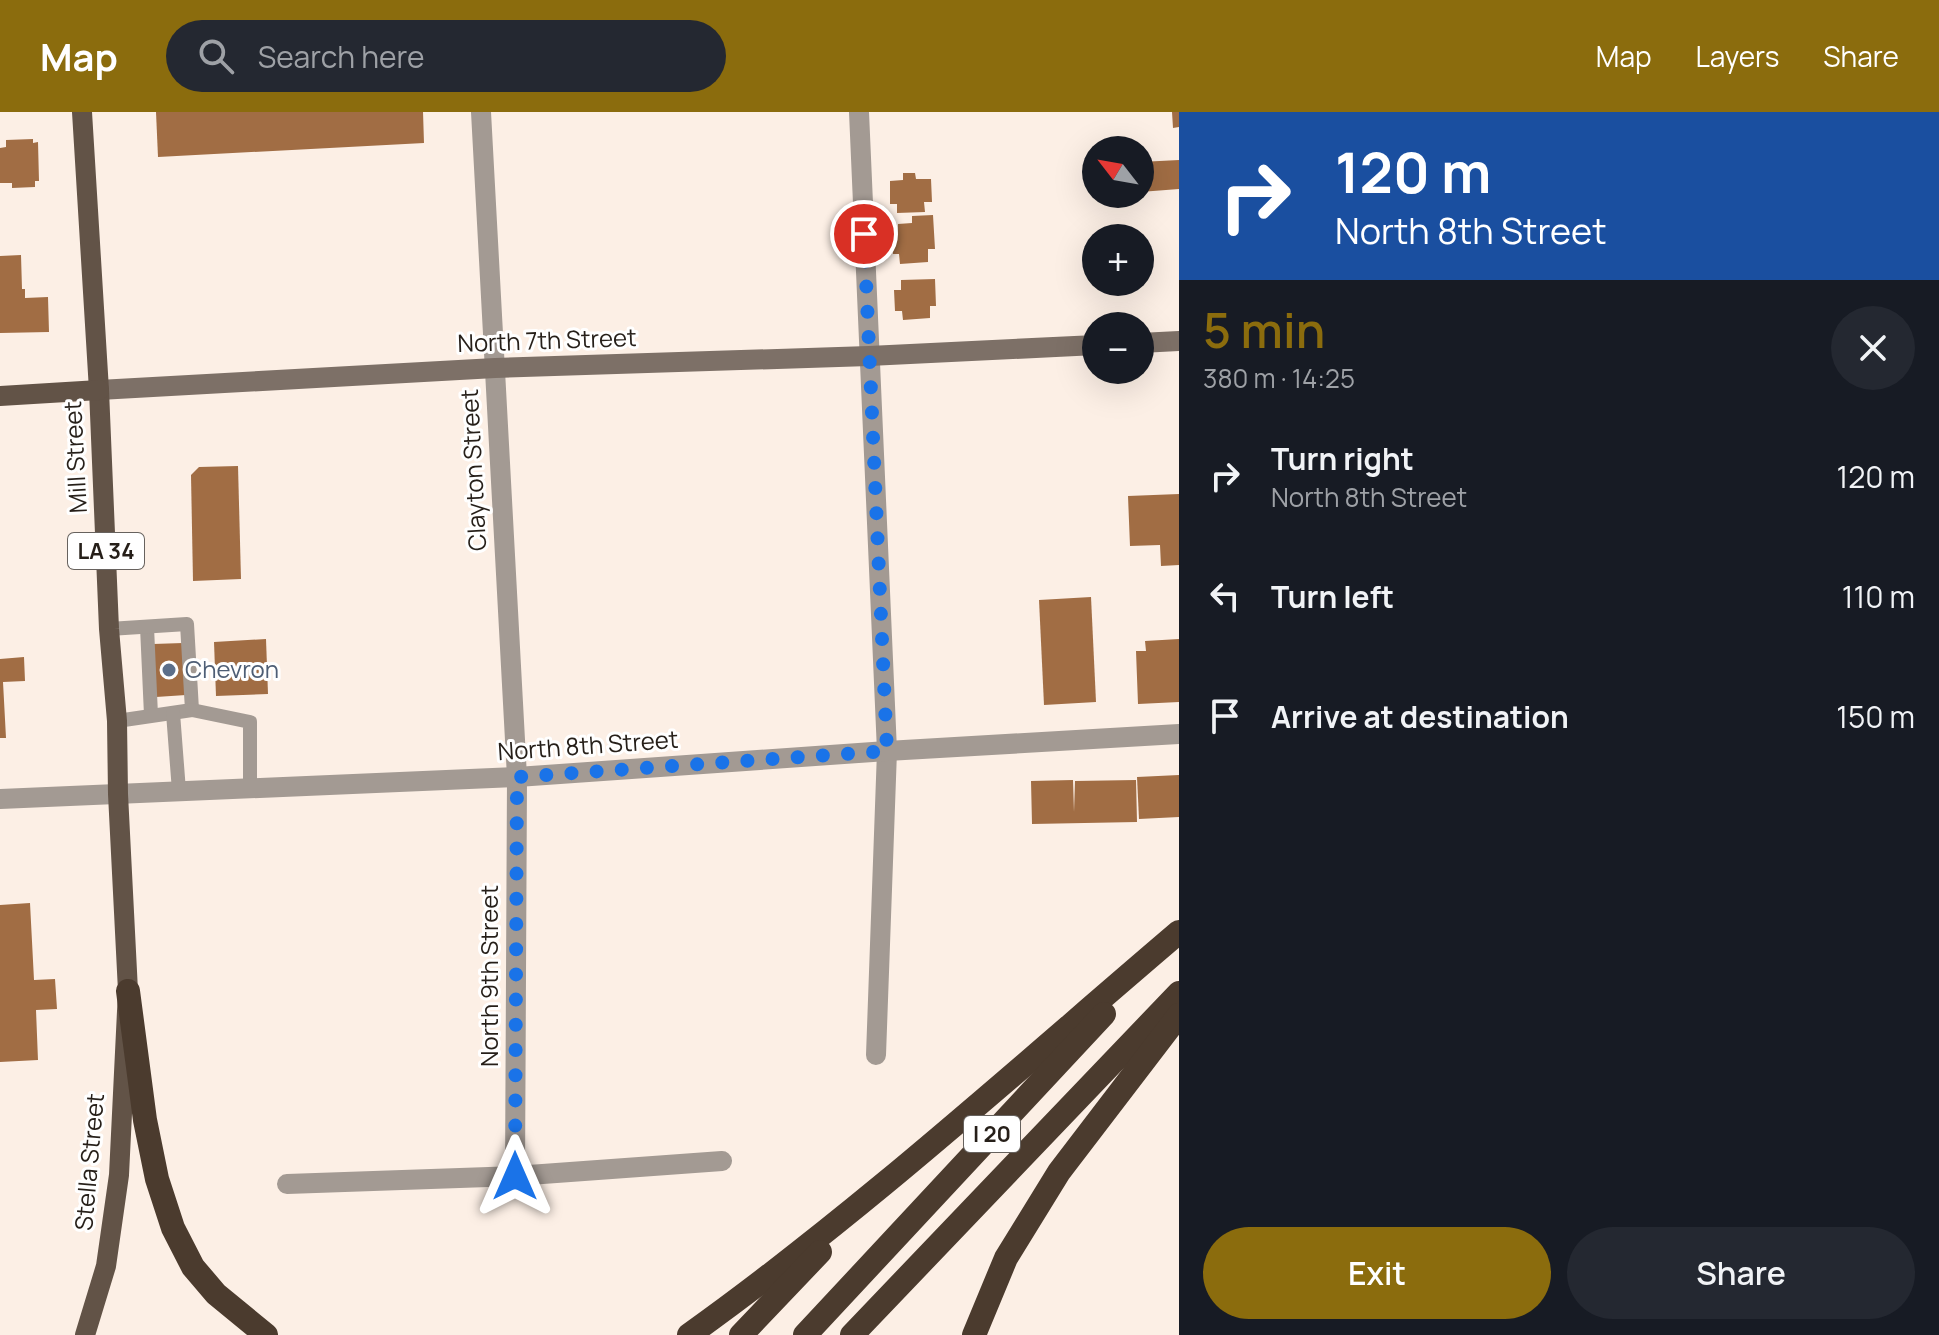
<!DOCTYPE html>
<meta charset="utf-8">
<style>
body{margin:0;font-family:Manrope,sans-serif;background:#242831;color:#f1f3f6;height:100vh;display:flex;flex-direction:column;font-size:30px;white-space:nowrap}
*{box-sizing:border-box;margin:0}
p{font-size:26px;color:#9ea1a6}
.icon{flex:none;width:44px;height:44px;fill:none;stroke:currentColor;stroke-width:2;stroke-linecap:round;stroke-linejoin:round}
.map{position:relative;flex:1;overflow:hidden}
.side{display:flex;flex-direction:column;background:#171b24;width:760px}
.side>*{flex:none}
.banner{background:#1a4fa0;color:#fff;overflow:hidden}
.needle{width:52px;rotate:301deg}
.tools{position:absolute;left:1082px;top:24px;display:grid;gap:16px}
.tools a{display:grid;place-items:center;width:72px;height:72px;border-radius:50%;background:#171b24;box-shadow:0 8px 32px #0002;font-size:40px}
.pin{position:absolute;display:grid;place-items:center;width:68px;height:68px;color:#fff;margin:-34px;border:4px solid #fff;border-radius:50%;box-shadow:0 2px 8px #0007}
.me{position:absolute;width:88px;margin:-44px;rotate:0deg;stroke-linejoin:round;filter:drop-shadow(0 0 6px #0008)}
.turn{display:flex;align-items:center;gap:28px;height:168px;padding:0 24px;font-size:36px}
.turn .icon{width:104px;height:104px;stroke-width:2.5}
.turn b{display:block;font-size:56px;line-height:68px}
.round{display:grid;place-items:center;flex:none;width:84px;height:84px;border-radius:42px;background:#242831}
.overview{display:flex;align-items:center;justify-content:space-between;height:136px;padding:0 24px}
h1{font-size:48px;font-weight:600;line-height:60px;color:#8b6c0d}
.action{display:flex;gap:16px;margin-top:auto;padding:16px 24px}
.action a{flex:1;height:92px;border-radius:48px;background:#8b6c0d;color:#fff;font-size:32px;font-weight:600;line-height:92px;text-align:center}
.action a+a{background:#242831;color:#f1f3f6}
ul{padding:0;list-style:none}
li{display:flex;align-items:center;gap:24px;height:120px;padding:0 24px}
li div{flex:1}
li b{display:block;font-size:30px}
li em{font-style:normal}
header{display:flex;align-items:center;gap:48px;box-sizing:border-box;height:112px;padding:0 40px;background:#8b6c0d;color:#fff}
header strong{font-size:38px}
nav{display:flex;gap:44px;margin-inline-start:auto;font-size:28px}
.search{width:560px;height:72px;background:#242831;display:flex;align-items:center;gap:20px;box-sizing:border-box;padding:0 28px;border-radius:44px;color:#9ea1a6;font-size:30px}
main{display:flex;flex:1;min-height:0}
.map>svg:first-child{display:block}
.building{fill:#a16d44}
.lines{fill:none;stroke-linecap:round;stroke-linejoin:round}
.lane{stroke:#a39a93;stroke-width:14}
.street{stroke:#a39a93;stroke-width:20}
.secondary{stroke:#7d7067;stroke-width:20}
.primary{stroke:#625347;stroke-width:20}
.highway{stroke:#4b3b2e;stroke-width:24}
.route{stroke:#1a73e8;stroke-width:14;stroke-dasharray:0 25.2}
.service-dot{fill:#5c6f8a;stroke:#fff;stroke-width:3}
.labels{text-anchor:middle;stroke-width:6;stroke-linejoin:round;paint-order:stroke}
.shield{fill:#fff;stroke:#67625e;stroke-width:2}
.shield-label{font-size:22px;font-weight:bold;fill:#261f19}
.street-label{font-size:24px;fill:#261f19;stroke:#fff}
.service-label{font-size:24px;fill:#4e5e75;stroke:#fff;text-anchor:start}
</style>
<header>
<strong>Map</strong>
<div class="search"><svg class="icon" aria-label="search" viewBox="0 0 24 24"><circle cx="10" cy="10" r="6"/><path d="M15 15l6 6"/></svg>Search here</div>
<nav><a>Map</a><a>Layers</a><a>Share</a></nav>
</header>
<main>
<div class="map">
<svg width="1179" height="1223" viewBox="0 0 1179 1223">
<rect width="100%" height="100%" fill="#fcefe5"/>
<g class="building">
<polygon points="156,0 423,0 424,31 158,45"/>
<polygon points="1172,0 1179,0 1179,15 1173,16"/>
<polygon points="33,27 33,31 38,30 39,69 35,69 35,75 12,76 12,71 0,71 0,36 6,35 6,28"/>
<polygon points="1179,48 1179,77 1140,80 1140,50"/>
<polygon points="903,61 915,61 916,67 931,67 932,90 924,90 925,100 897,101 897,92 890,92 890,69 903,68"/>
<polygon points="933,103 935,137 928,137 928,150 900,152 899,142 893,142 892,121 898,121 898,112 912,111 912,104"/>
<polygon points="21,143 22,177 25,177 25,186 48,185 49,220 0,221 0,144"/>
<polygon points="935,167 936,194 930,194 930,206 903,208 902,199 895,199 894,178 901,178 901,168"/>
<polygon points="238,354 241,467 193,469 191,363 199,355"/>
<polygon points="1179,382 1179,453 1161,454 1160,433 1130,434 1128,384"/>
<polygon points="1091,485 1096,590 1044,593 1039,488"/>
<polygon points="266,527 268,582 216,584 214,530"/>
<polygon points="1179,527 1179,590 1138,592 1136,539 1146,539 1145,529"/>
<polygon points="183,531 186,583 156,585 153,532"/>
<polygon points="24,545 25,569 3,570 6,626 0,626 0,547"/>
<polygon points="1179,663 1179,705 1139,707 1137,665"/>
<polygon points="1073,668 1074,700 1075,669 1136,668 1137,710 1032,712 1031,669"/>
<polygon points="30,791 34,868 55,867 57,897 36,898 38,948 0,950 0,793"/>
</g>
<g class="lines">
<g class="lane">
<polyline points="147,515 151,603"/>
<polyline points="109,517 187,512 192,598 117,609"/>
<polyline points="192,598 250,610 250,676"/>
<polyline points="173,601 179,679"/>
</g>
<g class="street">
<polyline points="481,0 517,665 515,1064"/>
<polyline points="859,0 887,639 876,943"/>
<polyline points="0,687 517,665 887,639 1179,622"/>
<polyline points="287,1072 515,1064 722,1049"/>
</g>
<g class="secondary">
<polyline points="1140,231 1179,229"/>
<polyline points="99,278 495,256 869,244 1096,233"/>
</g>
<g class="primary">
<polyline points="82,0 99,278 109,517 117,609 118,682 128,879 119,1063 106,1154 85,1223"/>
<polyline points="0,284 99,278"/>
</g>
<g class="highway">
<polyline points="128,879 145,1008 157,1067 173,1116 193,1155 216,1182 266,1223"/>
<path d="M689 1223C861 1100 1018 957 1179 820"/>
<polyline points="741,1223 820,1140"/>
<polyline points="805,1223 1104,902"/>
<polyline points="852,1223 1179,881"/>
<polyline points="974,1223 1006,1146 1059,1060 1179,903"/>
</g>
</g>
<g class="lines">
<polyline class="route" points="515,1064 517,665 887,639 864,122"/>
</g>
<circle class="service-dot" cx="169" cy="558" r="8"/>
<g class="labels">
<g class="shield">
<rect x="68" y="421" width="76" height="36" rx="6"/>
<rect x="964" y="1004" width="56" height="36" rx="6"/>
</g>
<g class="shield-label">
<text x="106" y="447">LA 34</text>
<text x="992" y="1030">I 20</text>
</g>
<g class="street-label">
<text transform="translate(547 229) rotate(-2)" y="8">North 7th Street</text>
<text transform="translate(76 345) rotate(-93)" y="8">Mill Street</text>
<text transform="translate(474 358) rotate(-93)" y="8">Clayton Street</text>
<text transform="translate(588 634) rotate(-4)" y="8">North 8th Street</text>
<text transform="translate(490 864) rotate(-90)" y="8">North 9th Street</text>
<text transform="translate(90 1050) rotate(-85)" y="8">Stella Street</text>
</g>
<g class="service-label">
<text x="185" y="566">Chevron</text>
</g>
</g>
</svg>
<div class="tools">
<a><svg class="needle" viewBox="-14 -14 28 28"><path d="M0-13l5 13h-10z" fill="#e53935"/><path d="M0 13l5-13h-10z" fill="#9ea1a6"/></svg></a>
<a>+</a>
<a>−</a>
</div>
<div class="pin" style="left:864px;top:122px;background:#d93025"><svg class="icon" aria-label="arrive" viewBox="0 0 24 24"><path d="M6 21V4h12l-3 4 3 4H6"/></svg></div>
<svg class="me" style="left:515px;top:1064px" viewBox="-20 -20 40 40"><path d="M0-17L14 15 0 8-14 15z" fill="#1a73e8" stroke="#fff" stroke-width="4"/></svg>
</div>
<section class="side">
<div class="banner">
<div class="turn"><svg class="icon" aria-label="right" viewBox="0 0 24 24"><path d="M7 20v-9h11M14 6l5 5-5 5"/></svg><div><b>120 m</b>North 8th Street</div></div>
</div>
<div class="overview"><div><h1>5 min</h1><p>380 m · 14:25</p></div><a class="round"><svg class="icon" aria-label="close" viewBox="0 0 24 24"><path d="M6 6l12 12M18 6L6 18"/></svg></a></div>
<ul>
<li><svg class="icon" aria-label="right" viewBox="0 0 24 24"><path d="M7 20v-9h11M14 6l5 5-5 5"/></svg><div><b>Turn right</b><p>North 8th Street</p></div><em>120 m</em></li>
<li><svg class="icon" aria-label="left" viewBox="0 0 24 24"><path d="M17 20v-9H6M10 6l-5 5 5 5"/></svg><div><b>Turn left</b></div><em>110 m</em></li>
<li><svg class="icon" aria-label="arrive" viewBox="0 0 24 24"><path d="M6 21V4h12l-3 4 3 4H6"/></svg><div><b>Arrive at destination</b></div><em>150 m</em></li>
</ul>
<div class="action"><a>Exit</a><a>Share</a></div>
</section>
</main>
